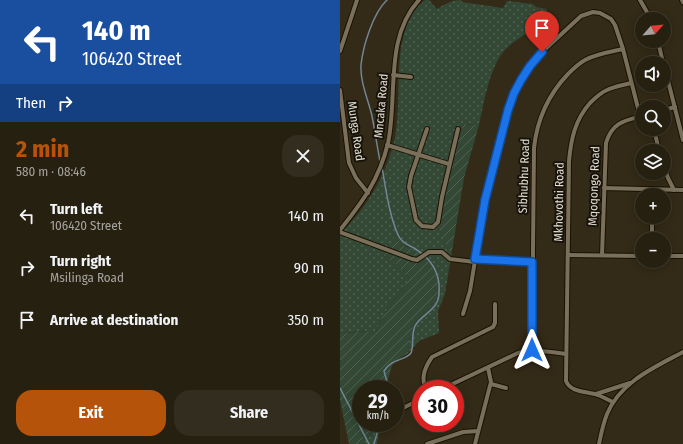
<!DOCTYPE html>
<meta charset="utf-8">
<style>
body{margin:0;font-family:"Fira Sans Condensed",sans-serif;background:#322d1f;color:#f1f3f6;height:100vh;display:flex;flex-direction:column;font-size:15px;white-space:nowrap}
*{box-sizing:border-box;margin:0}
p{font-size:13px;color:#a4a39f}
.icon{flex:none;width:22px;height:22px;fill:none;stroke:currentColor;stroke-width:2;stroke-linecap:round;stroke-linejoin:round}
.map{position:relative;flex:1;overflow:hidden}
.sheet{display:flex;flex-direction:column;background:#262011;width:340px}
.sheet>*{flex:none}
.top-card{background:#1a4fa0;color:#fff;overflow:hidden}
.needle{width:26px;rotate:63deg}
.controls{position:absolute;left:295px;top:12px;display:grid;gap:8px}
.controls a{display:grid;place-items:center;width:36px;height:36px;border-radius:50%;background:#262011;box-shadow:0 2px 10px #0003,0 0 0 1px #423e31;font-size:20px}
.speed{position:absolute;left:12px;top:380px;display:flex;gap:8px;font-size:20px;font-weight:700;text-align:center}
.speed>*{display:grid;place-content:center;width:52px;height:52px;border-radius:50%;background:#262011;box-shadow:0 2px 10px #0003,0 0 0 1px #423e31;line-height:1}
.speed small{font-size:10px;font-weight:400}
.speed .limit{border:6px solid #d22;background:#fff;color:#111}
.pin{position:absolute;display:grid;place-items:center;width:34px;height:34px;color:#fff;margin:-41px -17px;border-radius:50% 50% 50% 0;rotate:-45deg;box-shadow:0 0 4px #0007}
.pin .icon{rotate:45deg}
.me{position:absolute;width:44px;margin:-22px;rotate:0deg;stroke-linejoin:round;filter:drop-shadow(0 0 3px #0008)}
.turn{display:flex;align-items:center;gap:14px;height:84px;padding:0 16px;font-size:18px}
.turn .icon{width:52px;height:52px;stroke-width:2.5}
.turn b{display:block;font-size:28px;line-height:34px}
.then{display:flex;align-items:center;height:38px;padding:0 16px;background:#0003;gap:8px;font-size:15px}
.round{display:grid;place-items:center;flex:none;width:42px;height:42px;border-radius:16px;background:#322d1f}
.summary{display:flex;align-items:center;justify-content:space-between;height:68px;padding:0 16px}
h1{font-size:24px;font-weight:700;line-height:30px;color:#b45309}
.cta{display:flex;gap:8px;margin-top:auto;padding:8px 16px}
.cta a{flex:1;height:46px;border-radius:16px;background:#b45309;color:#fff;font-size:16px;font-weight:700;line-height:46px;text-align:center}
.cta a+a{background:#322d1f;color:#f1f3f6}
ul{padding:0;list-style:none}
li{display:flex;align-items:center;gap:12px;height:52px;padding:0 16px}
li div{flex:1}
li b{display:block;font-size:15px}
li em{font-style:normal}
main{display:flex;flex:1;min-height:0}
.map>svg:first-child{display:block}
.grass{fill:url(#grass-dots)}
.garden{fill:url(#garden-furrows)}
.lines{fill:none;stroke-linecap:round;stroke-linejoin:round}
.stream{stroke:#728594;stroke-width:1.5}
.street-casing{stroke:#1a1202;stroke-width:6}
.street{stroke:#796f5a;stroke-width:4}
.route-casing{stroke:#114b97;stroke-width:10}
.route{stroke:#1a73e8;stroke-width:7}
.labels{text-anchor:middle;stroke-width:4;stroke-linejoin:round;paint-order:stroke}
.street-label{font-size:12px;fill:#e4dfd3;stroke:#17130b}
</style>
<main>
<section class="sheet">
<div class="top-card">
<div class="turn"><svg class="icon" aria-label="left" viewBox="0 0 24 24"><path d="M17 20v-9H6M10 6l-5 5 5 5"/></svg><div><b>140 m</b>106420 Street</div></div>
<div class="then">Then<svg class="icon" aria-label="right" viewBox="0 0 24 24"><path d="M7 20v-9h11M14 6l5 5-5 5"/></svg></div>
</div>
<div class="summary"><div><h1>2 min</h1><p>580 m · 08:46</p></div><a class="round"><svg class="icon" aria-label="close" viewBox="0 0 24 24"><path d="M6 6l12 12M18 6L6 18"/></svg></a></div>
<ul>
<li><svg class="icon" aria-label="left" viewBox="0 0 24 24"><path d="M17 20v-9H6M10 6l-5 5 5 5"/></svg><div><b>Turn left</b><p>106420 Street</p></div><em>140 m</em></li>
<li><svg class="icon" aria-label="right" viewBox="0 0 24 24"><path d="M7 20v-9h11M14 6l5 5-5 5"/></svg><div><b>Turn right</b><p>Msilinga Road</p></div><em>90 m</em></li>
<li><svg class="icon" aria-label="arrive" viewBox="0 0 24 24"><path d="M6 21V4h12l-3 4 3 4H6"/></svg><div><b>Arrive at destination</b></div><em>350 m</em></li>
</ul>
<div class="cta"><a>Exit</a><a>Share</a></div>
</section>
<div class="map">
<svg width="343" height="444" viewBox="0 0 343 444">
<defs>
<pattern id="grass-dots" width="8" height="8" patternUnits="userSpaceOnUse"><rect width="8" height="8" fill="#334835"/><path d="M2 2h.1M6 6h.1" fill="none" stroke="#506251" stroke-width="1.8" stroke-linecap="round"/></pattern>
<pattern id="garden-furrows" width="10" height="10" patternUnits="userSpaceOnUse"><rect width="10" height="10" fill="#334835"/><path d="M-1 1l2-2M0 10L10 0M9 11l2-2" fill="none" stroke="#506251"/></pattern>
</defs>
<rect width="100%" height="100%" fill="#332a17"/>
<g class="grass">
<path d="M85 0H89L97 9C105 4 111 0 121 0L122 2 163 8 167 1 193 4 196 7 207 9V10C199 31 177 36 163 52 149 70 144 103 139 125L123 124 98 227 111 257 105 294 98 311 99 333 79 341 68 353 70 335 73 325 96 300 98 295 95 271 68 247 62 245 60 243 43 255 54 262 70 278 43 315 36 331 0 333V234C27 207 47 175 55 137 64 96 48 29 85 0Z"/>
<polygon points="40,425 37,444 25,444 21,429 24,431 27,437"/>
</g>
<g class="garden">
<polygon points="123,124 139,125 124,178 111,257 98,227 104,195"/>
<polygon points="56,235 62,245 74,250 88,262 95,271 97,282 98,295 96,300 73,325 70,335 68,353 54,362 51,368 46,389 21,389 21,423 40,423 40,425 27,437 24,431 21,429 25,444 9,444 0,400 0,333 36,331 43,315 70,278 54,262 43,255"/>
</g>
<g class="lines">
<g class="stream">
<path d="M40 161C37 146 35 131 32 116 28 99 20 82 21 65 23 46 33 13 47 0"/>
<path d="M42 167C46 190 49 214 58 235 62 243 67 244 74 248 88 257 97 267 99 284 99 289 100 297 97 302 93 312 80 316 75 326 71 334 74 347 71 353 65 361 52 358 44 371L49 389"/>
<polyline points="0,388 29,444"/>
<polyline points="34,444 40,423"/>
</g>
<defs>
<g id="street">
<polyline points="300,0 311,19"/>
<polyline points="342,0 343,2"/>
<polyline points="318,41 323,63"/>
<polyline points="0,51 17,0"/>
<polyline points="324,65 343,140"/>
<polyline points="53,75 71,77"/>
<polyline points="0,90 9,163 16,178 28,193"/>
<polyline points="324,110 335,107"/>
<polyline points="87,129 71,176 69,187 76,220 82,226 93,227 98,222 102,197 118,129"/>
<polyline points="314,129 319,151"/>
<polyline points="47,145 109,164"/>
<polyline points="324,166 328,178 334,190"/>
<polyline points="264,188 343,190"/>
<path d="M0 230C23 201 39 180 48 143 58 96 44 38 79 0"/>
<polyline points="0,232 72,259 77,260 89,252 102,252 110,259 135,262"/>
<polyline points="312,239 312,217"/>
<polyline points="228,255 302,256"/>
<path d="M262 255 266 143C272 123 283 121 302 116"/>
<polyline points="324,256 343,256"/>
<polyline points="135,259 192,262"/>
<polyline points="123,314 130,291 145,200 168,110 174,93 190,66 202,52 241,16 253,12 260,13 271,19 275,25 283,49 300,116"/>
<path d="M192 350 194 148C197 120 208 95 228 74 233 69 238 64 245 60 256 54 270 52 283 49"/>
<polyline points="151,384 166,388"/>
<path d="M86 389C80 378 85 367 92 357L153 327 155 323V304"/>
<path d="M102 389 178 353C194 348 210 352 226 354"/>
<polyline points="256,394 290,383"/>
<path d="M273 402C268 400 263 397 258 395 247 391 231 393 226 381L229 161C231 139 235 120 250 103 255 98 260 93 267 90 275 86 284 85 291 83"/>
<polyline points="55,412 81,399"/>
<polyline points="87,444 123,432 138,431"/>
<polyline points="135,444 151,382 148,368"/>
<path d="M259 444C261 434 263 424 267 414 280 382 315 367 343 352"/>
</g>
</defs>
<use href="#street" class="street-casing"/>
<use href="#street" class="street"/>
</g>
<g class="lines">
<defs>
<polyline id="route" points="192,350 192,262 135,259 145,200 168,110 174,93 181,80 190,66 202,52"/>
</defs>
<use href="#route" class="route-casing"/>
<use href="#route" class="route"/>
</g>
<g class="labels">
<g class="street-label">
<text transform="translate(41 106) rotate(-85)" y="4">Mncaka Road</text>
<text transform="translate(16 131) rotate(82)" y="4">Munga Road</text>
<text transform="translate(184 176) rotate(-88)" y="4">Sibhubhu Road</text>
<text transform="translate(254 186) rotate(-88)" y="4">Mqoqongo Road</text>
<text transform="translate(219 202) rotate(-89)" y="4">Mkhovothi Road</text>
</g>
</g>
</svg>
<div class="controls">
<a><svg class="needle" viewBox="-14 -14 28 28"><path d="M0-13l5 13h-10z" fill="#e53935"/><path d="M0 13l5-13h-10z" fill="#a4a39f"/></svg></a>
<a><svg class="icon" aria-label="sound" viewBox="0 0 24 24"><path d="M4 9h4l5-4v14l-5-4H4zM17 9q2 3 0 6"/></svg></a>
<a><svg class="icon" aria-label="search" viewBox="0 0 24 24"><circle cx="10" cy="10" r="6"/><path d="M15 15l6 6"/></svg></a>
<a><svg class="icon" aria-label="layers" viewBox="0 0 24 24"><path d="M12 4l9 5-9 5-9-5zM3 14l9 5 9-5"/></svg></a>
<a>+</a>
<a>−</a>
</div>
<div class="speed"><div>29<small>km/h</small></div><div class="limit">30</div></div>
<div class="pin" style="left:202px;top:52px;background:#d93025"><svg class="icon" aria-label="arrive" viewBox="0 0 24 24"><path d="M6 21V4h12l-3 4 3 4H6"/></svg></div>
<svg class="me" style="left:192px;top:350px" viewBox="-20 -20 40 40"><path d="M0-17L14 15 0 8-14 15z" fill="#1a73e8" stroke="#fff" stroke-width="4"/></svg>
</div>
</main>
